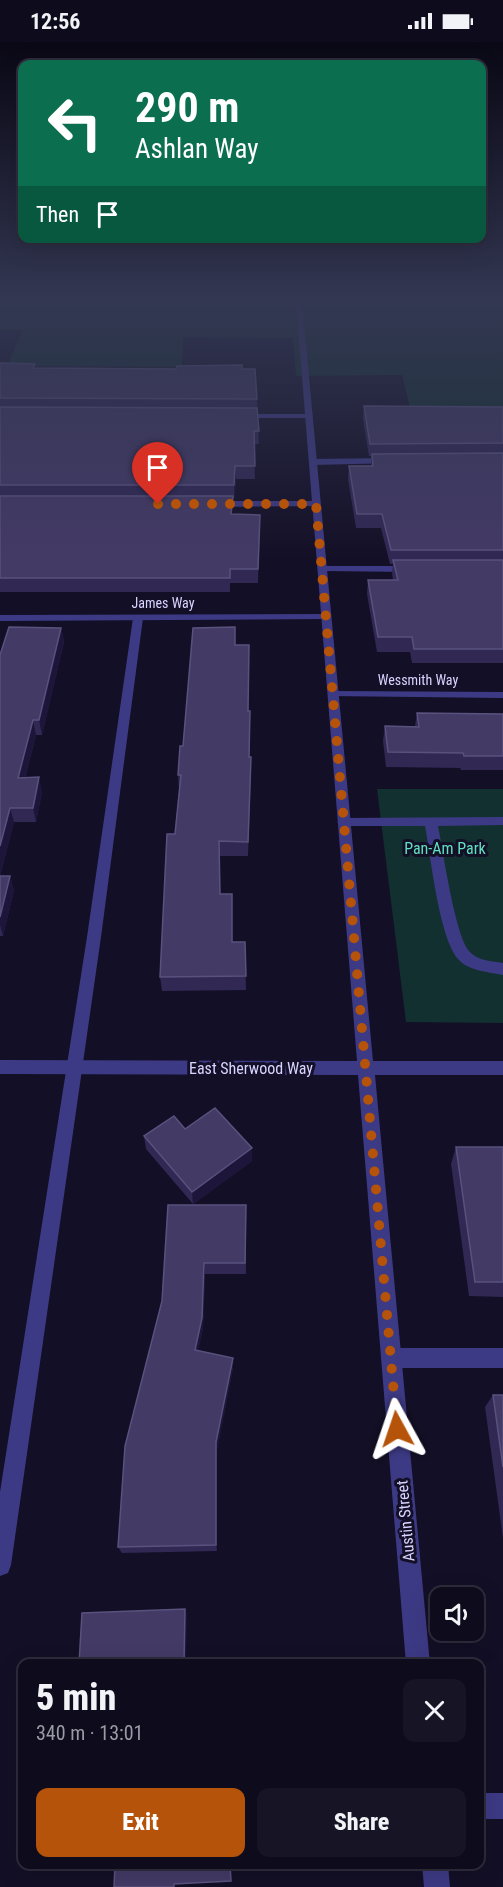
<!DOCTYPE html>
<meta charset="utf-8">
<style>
body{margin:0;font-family:"Roboto Condensed",sans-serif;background:#171425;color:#f1f3f6;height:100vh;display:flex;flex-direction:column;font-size:22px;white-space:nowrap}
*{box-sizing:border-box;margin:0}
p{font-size:20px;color:#9b9ba3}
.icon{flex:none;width:33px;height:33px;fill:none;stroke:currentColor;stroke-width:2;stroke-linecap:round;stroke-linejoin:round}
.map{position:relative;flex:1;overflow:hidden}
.drawer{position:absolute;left:18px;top:1617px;width:466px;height:210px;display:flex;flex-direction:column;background:#0e0b1c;border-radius:12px;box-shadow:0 6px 24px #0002,0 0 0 2px #2e2b3b}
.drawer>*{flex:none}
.top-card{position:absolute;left:18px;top:18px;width:468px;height:183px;border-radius:12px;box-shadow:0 6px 24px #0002,0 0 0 2px #2e2b3b;background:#0b6e4f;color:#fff;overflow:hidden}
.fabs{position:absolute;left:430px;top:1545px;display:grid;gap:12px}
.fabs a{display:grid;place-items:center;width:54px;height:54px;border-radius:12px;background:#0e0b1c;box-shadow:0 6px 24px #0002,0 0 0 2px #2e2b3b;font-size:30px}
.pin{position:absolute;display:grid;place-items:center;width:51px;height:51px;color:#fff;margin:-62px -26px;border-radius:50% 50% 50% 0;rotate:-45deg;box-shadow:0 0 6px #0007}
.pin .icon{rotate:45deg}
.me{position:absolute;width:66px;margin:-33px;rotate:355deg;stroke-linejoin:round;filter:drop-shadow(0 0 4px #0008)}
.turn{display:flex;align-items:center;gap:21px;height:126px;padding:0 18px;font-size:27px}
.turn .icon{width:78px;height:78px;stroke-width:2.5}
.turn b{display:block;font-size:42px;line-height:51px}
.then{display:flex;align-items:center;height:57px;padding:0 18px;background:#0003;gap:12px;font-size:22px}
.round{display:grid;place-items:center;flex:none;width:63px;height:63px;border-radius:12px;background:#171425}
.headline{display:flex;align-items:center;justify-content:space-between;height:102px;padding:0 18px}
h1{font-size:36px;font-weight:800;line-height:45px}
.cta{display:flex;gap:12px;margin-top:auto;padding:12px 18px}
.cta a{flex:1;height:69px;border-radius:12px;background:#b45309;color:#fff;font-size:24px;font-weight:800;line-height:69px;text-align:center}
.cta a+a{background:#171425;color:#f1f3f6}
.status{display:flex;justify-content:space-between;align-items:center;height:42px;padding:0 30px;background:#0e0b1c;direction:ltr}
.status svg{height:16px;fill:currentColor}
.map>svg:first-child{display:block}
.green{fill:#12302f}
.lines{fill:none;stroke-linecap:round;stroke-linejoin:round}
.service{fill:#3d3a85;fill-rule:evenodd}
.minor{fill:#3d3a85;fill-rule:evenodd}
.tertiary{fill:#3d3a85;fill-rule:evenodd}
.wall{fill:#312854}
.shaded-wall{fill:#1d163a}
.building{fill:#433a66;stroke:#5a527e;stroke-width:1.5}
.route{stroke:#b45309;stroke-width:10;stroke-dasharray:0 18}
.labels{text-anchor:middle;stroke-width:6;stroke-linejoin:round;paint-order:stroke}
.far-street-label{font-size:14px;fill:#d9d4ff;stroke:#130f26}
.park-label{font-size:16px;fill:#5fe0c0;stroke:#130f26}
.street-label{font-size:16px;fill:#d9d4ff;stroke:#130f26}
</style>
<div class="status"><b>12:56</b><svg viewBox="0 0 49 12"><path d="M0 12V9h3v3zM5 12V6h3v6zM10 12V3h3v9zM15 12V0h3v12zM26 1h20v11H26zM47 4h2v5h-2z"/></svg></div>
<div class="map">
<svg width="503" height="1845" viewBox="0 0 503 1845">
<rect width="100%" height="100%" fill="#130f26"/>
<g class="green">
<polygon points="0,260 503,260 503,370 411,370 402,333 296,334 293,296 183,295 182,325 7,324 23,288 0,288"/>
<polygon points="377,747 503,747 503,981 406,980"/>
</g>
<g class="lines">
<g class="service">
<polygon points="138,573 143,576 101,895 11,1523 8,1531 0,1534 0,1450 87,895 133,576"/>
<path d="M503 775V783L438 784C443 808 455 893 469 909 477 919 492 919 503 921V933C489 930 469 929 459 918 439 897 431 815 425 784H344L337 780 344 776Z"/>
<polygon points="391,1306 503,1306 503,1326 391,1326 384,1323 381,1316 384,1309"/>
</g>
<g class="minor">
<polygon points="234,372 309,372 313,374 309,376 234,376"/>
<polygon points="391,416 395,419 394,421 313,423 309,420 313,417"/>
<polygon points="316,459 319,460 319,464 214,465 209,462 214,459"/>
<polygon points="319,524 412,524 417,527 412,530 322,529 317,526"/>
<polygon points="326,572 330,573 330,577 0,579 0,573"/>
<polygon points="333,649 503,650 503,656 329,654 329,650"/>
<rect x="480" y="1751" width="23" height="26"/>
</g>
<g class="tertiary">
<polygon points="296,260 302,260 373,1019 503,1019 503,1033 375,1033 430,1622 406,1622 358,1033 0,1032 0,1018 357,1019"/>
<polygon points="422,1822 448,1822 450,1845 424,1845"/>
</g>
</g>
<g class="wall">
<polygon points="0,321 35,326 242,327 257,357 259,402 254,402 255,437 236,437 234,457 233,457 232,472 260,473 258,541 230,541 230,550 0,550"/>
<polygon points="364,364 503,365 503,621 412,621 410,610 377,610 367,552 368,538 393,538 392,532 393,522 390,522 381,486 356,486 348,437 349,424 371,424 371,414 369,414 363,377"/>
<polygon points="61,586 64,600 42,693 36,693 25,736 42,750 36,780 14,780 0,834 0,613"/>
<polygon points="236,603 250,684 249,715 251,730 248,814 219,814 220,852 232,900 245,900 246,948 162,949 160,935 179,748 178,733 183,704"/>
<polygon points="417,671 503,672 503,728 461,728 460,726 386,725 383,699 385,684 415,684"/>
<polygon points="0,834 10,834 14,849 3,894 0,894"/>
<polygon points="185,1087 252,1119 193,1162 146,1107 144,1094"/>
<polygon points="456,1105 503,1105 503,1255 469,1254 451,1122"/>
<polygon points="246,1163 246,1232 205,1232 203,1286 198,1309 233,1316 233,1326 217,1408 217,1509 122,1511 118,1505 162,1259"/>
<polygon points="493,1353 503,1353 503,1496 485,1365"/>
</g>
<g class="shaded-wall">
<polygon points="235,424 236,437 234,457 234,443"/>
<polygon points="61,586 64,600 42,693 39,678"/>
<polygon points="33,678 36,693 21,750 18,736"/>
<polygon points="39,735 42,750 36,780 33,766"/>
<polygon points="10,766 14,780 0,834 0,804"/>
<polygon points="10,834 14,849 3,894 0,883 0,875"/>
<polygon points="252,1106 252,1119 193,1162 192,1150"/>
<polygon points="204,1221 205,1232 203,1286 196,1318 195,1308"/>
<polygon points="233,1316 233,1326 217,1408 217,1509 216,1503 216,1400"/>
<polygon points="185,1567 187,1573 186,1622 184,1622"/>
</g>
<g class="building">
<polygon points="0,321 35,322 33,326 176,327 177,324 242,323 242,327 255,327 257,357 0,356"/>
<polygon points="364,364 503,365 503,401 370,402"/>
<polygon points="0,365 257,366 259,389 254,389 255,424 235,424 234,443 0,443"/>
<polygon points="503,411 503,508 391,508 382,472 357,472 349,424 373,424 372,412"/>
<polygon points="0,454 233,454 231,472 260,473 258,527 230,527 230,536 0,536"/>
<polygon points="393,518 503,518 503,607 414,607 412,595 378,595 368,538 398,538"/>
<polygon points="9,585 61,586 39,678 33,678 18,736 39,735 33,766 10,766 0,804 0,613"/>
<polygon points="235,585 235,603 249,603 248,669 250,669 249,715 251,715 248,800 219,799 220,852 232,852 232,900 245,900 246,934 160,935 167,792 175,792 181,733 178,733 180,704 183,704 193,586"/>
<polygon points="417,671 503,672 503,714 464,714 463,711 388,710 385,684 419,685"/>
<polygon points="0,834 10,834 0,875"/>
<polygon points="215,1066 252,1106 192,1150 144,1094 174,1074 185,1087"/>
<polygon points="456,1105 503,1105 503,1240 475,1240"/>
<polygon points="168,1163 246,1163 245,1221 204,1221 202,1276 195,1308 233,1316 216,1400 216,1503 118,1505 125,1404 162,1259"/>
<polygon points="493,1353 503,1353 503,1425"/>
<polygon points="185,1567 184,1622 79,1622 82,1571"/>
<polygon points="115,1822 230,1822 231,1839 174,1842 174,1845 114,1845"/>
</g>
<linearGradient id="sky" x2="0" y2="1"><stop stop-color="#0a0815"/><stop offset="0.5" stop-color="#333752"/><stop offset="1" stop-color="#333752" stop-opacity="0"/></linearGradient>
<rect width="503" height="518" fill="url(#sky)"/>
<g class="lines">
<polyline class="route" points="158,462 316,462 397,1387"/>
</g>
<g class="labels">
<g class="far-street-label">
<text x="163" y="566">James Way</text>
<text x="418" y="643">Wessmith Way</text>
</g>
<g class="park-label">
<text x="445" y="812">Pan-Am Park</text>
</g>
<g class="street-label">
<text x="251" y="1032">East Sherwood Way</text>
<text transform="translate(405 1479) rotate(-95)" y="6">Austin Street</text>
</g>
</g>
</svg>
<div class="fabs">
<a><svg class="icon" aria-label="sound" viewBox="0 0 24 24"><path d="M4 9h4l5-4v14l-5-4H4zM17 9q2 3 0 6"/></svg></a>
</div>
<div class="pin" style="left:158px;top:462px;background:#d93025"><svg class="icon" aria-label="arrive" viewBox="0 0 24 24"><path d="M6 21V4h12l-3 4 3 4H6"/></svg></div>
<svg class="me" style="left:397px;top:1387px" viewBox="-20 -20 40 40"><path d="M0-17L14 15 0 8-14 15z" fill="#b45309" stroke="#fff" stroke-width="4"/></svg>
<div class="top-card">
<div class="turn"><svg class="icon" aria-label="left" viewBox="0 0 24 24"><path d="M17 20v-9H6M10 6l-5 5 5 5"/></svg><div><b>290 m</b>Ashlan Way</div></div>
<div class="then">Then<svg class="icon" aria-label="arrive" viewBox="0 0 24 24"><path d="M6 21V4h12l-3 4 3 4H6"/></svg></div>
</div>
<section class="drawer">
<div class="headline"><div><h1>5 min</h1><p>340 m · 13:01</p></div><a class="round"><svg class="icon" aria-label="close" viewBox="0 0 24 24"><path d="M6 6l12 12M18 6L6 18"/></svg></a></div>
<div class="cta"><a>Exit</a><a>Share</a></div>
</section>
</div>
